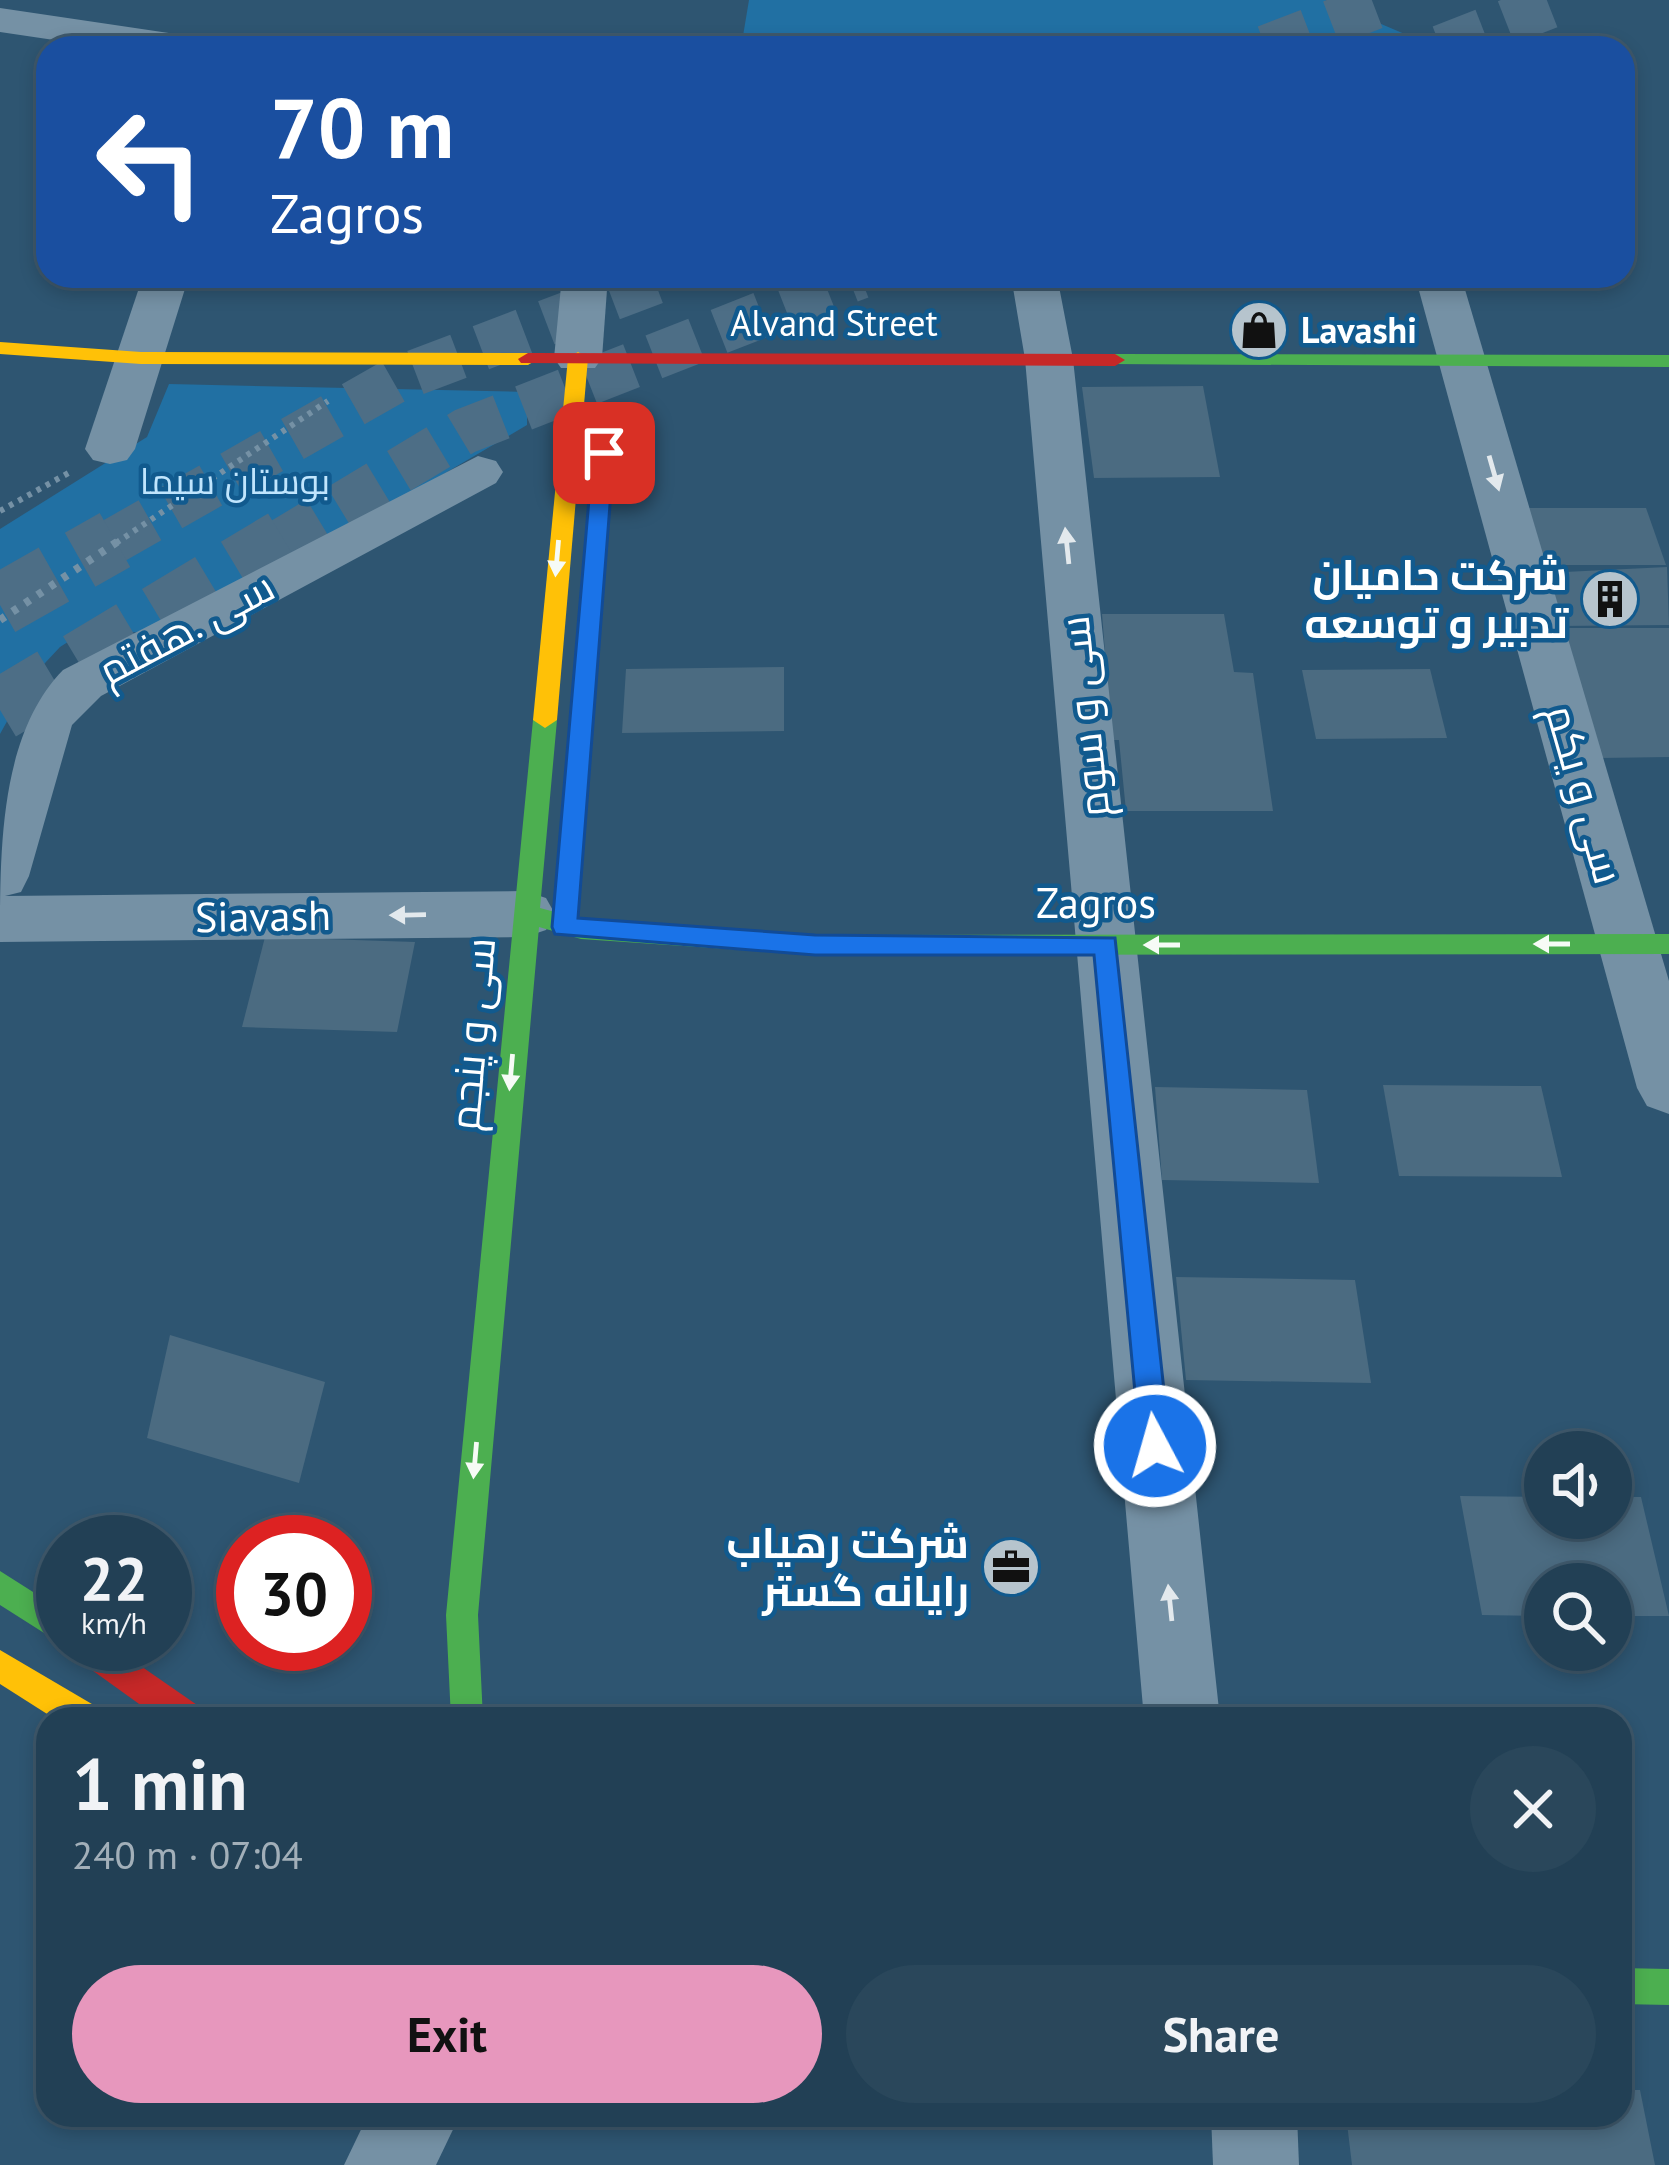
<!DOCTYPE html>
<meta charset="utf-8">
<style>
body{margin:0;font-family:"PT Sans",Cairo,sans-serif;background:#2a475b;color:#f1f3f6;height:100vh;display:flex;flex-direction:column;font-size:45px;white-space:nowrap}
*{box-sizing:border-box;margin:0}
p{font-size:39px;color:#a2afb9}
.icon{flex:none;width:66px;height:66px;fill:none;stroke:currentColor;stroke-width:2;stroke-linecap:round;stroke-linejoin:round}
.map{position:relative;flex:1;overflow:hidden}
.side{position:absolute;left:36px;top:1707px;width:1596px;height:420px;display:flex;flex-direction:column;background:#224055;border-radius:36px;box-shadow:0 6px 18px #0003,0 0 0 3px #3f596c}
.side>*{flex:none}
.top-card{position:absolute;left:36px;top:36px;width:1599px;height:252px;border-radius:36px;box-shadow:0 6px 18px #0003,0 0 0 3px #3f596c;background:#1a4fa0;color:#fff;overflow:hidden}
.fabs{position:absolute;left:1524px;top:1431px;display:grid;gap:24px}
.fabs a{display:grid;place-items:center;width:108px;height:108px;border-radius:50%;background:#224055;box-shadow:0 6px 18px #0003,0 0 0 3px #3f596c;font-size:60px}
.speed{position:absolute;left:36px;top:1515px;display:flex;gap:24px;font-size:60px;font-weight:700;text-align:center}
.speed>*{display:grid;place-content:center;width:156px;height:156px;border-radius:50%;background:#224055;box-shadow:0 6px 18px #0003,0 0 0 3px #3f596c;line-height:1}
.speed small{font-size:30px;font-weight:400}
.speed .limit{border:18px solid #d22;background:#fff;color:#111}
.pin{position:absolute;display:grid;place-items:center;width:102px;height:102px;color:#fff;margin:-51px;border-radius:24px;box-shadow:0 6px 18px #0006}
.me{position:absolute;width:132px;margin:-66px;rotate:354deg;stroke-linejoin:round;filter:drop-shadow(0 0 9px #0008)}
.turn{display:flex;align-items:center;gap:42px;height:252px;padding:0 36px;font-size:54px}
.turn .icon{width:156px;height:156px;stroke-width:2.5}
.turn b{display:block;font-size:84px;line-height:102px}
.round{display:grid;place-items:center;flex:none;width:126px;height:126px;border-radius:63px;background:#2a475b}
.summary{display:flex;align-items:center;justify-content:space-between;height:204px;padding:0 36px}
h1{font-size:72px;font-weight:700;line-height:90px}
.cta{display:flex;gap:24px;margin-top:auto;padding:24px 36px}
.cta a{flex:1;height:138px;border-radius:72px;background:#e797bd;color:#111;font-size:48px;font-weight:700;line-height:138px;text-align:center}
.cta a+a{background:#2a475b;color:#f1f3f6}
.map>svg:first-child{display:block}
.green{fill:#2170a3}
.building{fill:#4b6b81}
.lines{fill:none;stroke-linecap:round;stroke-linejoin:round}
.highway-tunnel-far1{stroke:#4d6e86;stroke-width:46;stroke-dasharray:46 24;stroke-linecap:butt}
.highway-tunnel{stroke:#4d6e86;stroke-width:62;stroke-dasharray:62 30;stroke-linecap:butt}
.path-far1{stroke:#7591a5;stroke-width:6;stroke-dasharray:4.5 6;stroke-linecap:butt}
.path{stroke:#7591a5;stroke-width:8;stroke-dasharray:6 9;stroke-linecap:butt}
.street{fill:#7591a5;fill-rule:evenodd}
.fast{fill:#4caf50;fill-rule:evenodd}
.slow{fill:#ffc107;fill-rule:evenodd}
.jam{fill:#c62828;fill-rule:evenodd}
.oneway{fill:#e3e9ed}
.oneway2{fill:#f6fbf6}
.route{fill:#1a73e8;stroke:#114b97;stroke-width:3}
.labels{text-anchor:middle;stroke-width:9;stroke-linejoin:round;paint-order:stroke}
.far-street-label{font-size:36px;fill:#fff;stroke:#115a8e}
.far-poi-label{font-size:36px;font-weight:bold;fill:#fff;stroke:#115a8e;text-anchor:start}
.far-park-label{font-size:36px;fill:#c0e5fd;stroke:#115a8e}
.poi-label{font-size:42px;font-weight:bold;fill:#fff;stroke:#115a8e;text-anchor:end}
.street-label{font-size:42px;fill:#fff;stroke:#115a8e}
</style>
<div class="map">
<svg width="1669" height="2165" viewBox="0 0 1669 2165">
<rect width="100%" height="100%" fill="#2e5571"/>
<g class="green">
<polygon points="749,0 1325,0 1414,38 1563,45 741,48"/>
<polygon points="169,384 527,392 527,425 372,516 151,632 82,633 60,647 31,678 0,734 0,529 147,437"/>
</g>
<g class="building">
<polygon points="1203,386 1220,477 1094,478 1082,387"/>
<polygon points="1527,508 1646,508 1666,565 1543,565"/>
<polygon points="1667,567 1669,625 1558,626 1544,573"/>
<polygon points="1102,614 1224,614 1234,672 1253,673 1273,811 1126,811 1119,740 1112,740"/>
<polygon points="1563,628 1669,628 1669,757 1600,758"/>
<polygon points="784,667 784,731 622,733 626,669"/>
<polygon points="1430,669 1447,738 1316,739 1302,670"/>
<polygon points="265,937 415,942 397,1032 242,1027"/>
<polygon points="1383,1085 1541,1086 1562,1177 1399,1176"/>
<polygon points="1155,1087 1307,1090 1319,1183 1162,1180"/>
<polygon points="1176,1277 1355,1280 1371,1383 1186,1380"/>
<polygon points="170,1335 325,1382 299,1483 147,1438"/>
<polygon points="1460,1496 1545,1497 1545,1518 1611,1518 1611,1497 1641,1497 1669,1616 1611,1616 1611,1584 1545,1584 1545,1616 1482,1615"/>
<polygon points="1620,2090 1640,2090 1655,2165 1352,2165 1346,2115 1620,2115"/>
</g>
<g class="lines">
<g class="highway-tunnel-far1">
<polyline points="1266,48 1391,0"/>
<polyline points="1441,48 1564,0"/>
<polyline points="110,543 396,380 669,276"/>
<polyline points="279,543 465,431 860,276"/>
</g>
<g class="highway-tunnel">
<polyline points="0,605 115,540"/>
<polyline points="0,710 284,540"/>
</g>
<g class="path-far1">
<polyline points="0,511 72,471"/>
<polyline points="116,543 328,401"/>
</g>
<polyline class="path" points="0,620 120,540"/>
<g class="street">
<polygon points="0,8 189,36 203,39 209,48 108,48 0,32"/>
<polygon points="143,276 189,276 135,449 127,460 110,464 93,460 85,449"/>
<polygon points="562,276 608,276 602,358 595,368 561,368 554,358"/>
<polygon points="1011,276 1057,276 1073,359 1220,1719 1144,1719 1025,359"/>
<polygon points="1415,276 1461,276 1669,981 1669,1114 1647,1106 1637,1088"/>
<path d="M478 456 496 461 503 472 496 483 101 696 72 725 29 876 21 892 5 896 525 891 546 898 555 914 546 930 525 937 0 942C0 847 0 735 63 670Z"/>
<polygon points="368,2115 460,2115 436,2165 344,2165"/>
<polygon points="1211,2115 1297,2115 1299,2165 1213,2165"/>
</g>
<g class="fast">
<polygon points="1115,354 1669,355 1669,367 1108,364 1105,360"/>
<polygon points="545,712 557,720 540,908 581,919 815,935 1669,934 1669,954 815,955 581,939 539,927 478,1615 483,1719 451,1719 446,1615 533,720"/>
<polygon points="0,1571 63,1611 63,1644 67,1644 63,1645 0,1605"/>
<polygon points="1620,1968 1669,1969 1669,2005 1620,2004"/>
</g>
<g class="slow">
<polygon points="0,342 141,352 528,353 538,359 528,365 141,364 0,354"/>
<polygon points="578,352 588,358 557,720 545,728 533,720 568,358"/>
<polygon points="0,1650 97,1707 101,1719 55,1719 0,1684"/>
</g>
<g class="jam">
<polygon points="528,353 1115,354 1125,360 1115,366 521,363 518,359"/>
<polygon points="66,1644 109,1644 200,1707 204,1719 160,1719 71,1655"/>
</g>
</g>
<defs><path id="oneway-solid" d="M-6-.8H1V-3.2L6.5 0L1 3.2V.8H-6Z" transform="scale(3)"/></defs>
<g class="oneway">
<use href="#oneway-solid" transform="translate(1494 473) rotate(74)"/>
<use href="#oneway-solid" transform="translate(1067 546) rotate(-96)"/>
<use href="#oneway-solid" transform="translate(408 915) rotate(179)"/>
<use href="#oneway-solid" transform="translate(1170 1603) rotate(-96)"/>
</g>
<g class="oneway2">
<use href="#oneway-solid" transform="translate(557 558) rotate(95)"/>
<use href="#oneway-solid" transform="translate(1552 944) rotate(180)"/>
<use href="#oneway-solid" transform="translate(1162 945) rotate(180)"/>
<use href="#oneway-solid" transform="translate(511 1072) rotate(95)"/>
<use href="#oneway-solid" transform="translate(475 1460) rotate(95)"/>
</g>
<polygon class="route" points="604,446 614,453 578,918 815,935 1115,938 1170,1446 1166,1456 1144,1456 1140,1446 1094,955 815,955 555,934 552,927 593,453"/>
<defs>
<symbol id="shop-disc" viewBox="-11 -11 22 22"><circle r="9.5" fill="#b6c4cd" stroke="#115a8e"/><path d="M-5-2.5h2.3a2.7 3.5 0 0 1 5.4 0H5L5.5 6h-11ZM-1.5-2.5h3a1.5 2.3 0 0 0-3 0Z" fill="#111"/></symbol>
<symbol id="building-disc" viewBox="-11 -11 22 22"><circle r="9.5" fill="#b6c4cd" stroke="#115a8e"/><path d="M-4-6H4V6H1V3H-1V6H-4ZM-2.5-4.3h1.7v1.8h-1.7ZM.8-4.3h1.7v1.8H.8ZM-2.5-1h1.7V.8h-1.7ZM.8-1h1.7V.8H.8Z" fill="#111"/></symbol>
<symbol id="office-disc" viewBox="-11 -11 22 22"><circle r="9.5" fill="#b6c4cd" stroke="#115a8e"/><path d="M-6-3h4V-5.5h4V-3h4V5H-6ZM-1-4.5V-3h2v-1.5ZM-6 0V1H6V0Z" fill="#111"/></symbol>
</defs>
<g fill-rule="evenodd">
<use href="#shop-disc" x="1226" y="297" width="66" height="66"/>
<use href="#building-disc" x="1577" y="566" width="66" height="66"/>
<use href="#office-disc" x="978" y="1534" width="66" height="66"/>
</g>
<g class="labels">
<g class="far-street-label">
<text x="834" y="336">Alvand Street</text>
</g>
<g class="far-poi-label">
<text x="1301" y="343">Lavashi</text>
</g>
<g class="far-park-label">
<text x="235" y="494">بوستان سیما</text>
</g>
<g class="poi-label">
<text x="1568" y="590">شرکت حامیان<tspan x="1568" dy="48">تدبیر و توسعه</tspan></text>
<text x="969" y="1558">شرکت رهیاب<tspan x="969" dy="48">رایانه گستر</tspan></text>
</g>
<g class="street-label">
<text transform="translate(186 628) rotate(-28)" y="15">سی .هفتم</text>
<text transform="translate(1084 717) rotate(-96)" y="15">سی و سوم</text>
<text transform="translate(1585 794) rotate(74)" y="15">سی و یکم</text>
<text x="1096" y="918">Zagros</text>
<text transform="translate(263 916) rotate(-1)" y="15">Siavash</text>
<text transform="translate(472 1034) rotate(-85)" y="15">سی و پنجم</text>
</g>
</g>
</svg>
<div class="fabs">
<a><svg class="icon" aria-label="sound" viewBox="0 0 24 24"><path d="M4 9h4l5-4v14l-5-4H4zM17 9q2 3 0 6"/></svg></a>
<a><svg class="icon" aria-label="search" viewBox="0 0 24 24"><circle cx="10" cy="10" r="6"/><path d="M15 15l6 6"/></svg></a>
</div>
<div class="speed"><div>22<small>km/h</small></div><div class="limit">30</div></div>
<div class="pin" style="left:604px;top:453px;background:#d93025"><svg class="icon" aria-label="arrive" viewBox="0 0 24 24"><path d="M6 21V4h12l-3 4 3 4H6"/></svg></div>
<svg class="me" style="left:1155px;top:1446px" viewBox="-20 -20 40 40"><circle r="17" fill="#1a73e8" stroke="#fff" stroke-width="3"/><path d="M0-11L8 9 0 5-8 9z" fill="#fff"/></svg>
<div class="top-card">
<div class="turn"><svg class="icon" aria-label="left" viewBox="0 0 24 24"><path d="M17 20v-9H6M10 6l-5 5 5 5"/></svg><div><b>70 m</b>Zagros</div></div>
</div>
<section class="side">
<div class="summary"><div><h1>1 min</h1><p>240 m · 07:04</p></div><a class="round"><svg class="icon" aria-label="close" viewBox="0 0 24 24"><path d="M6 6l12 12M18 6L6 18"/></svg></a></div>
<div class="cta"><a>Exit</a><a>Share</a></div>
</section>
</div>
